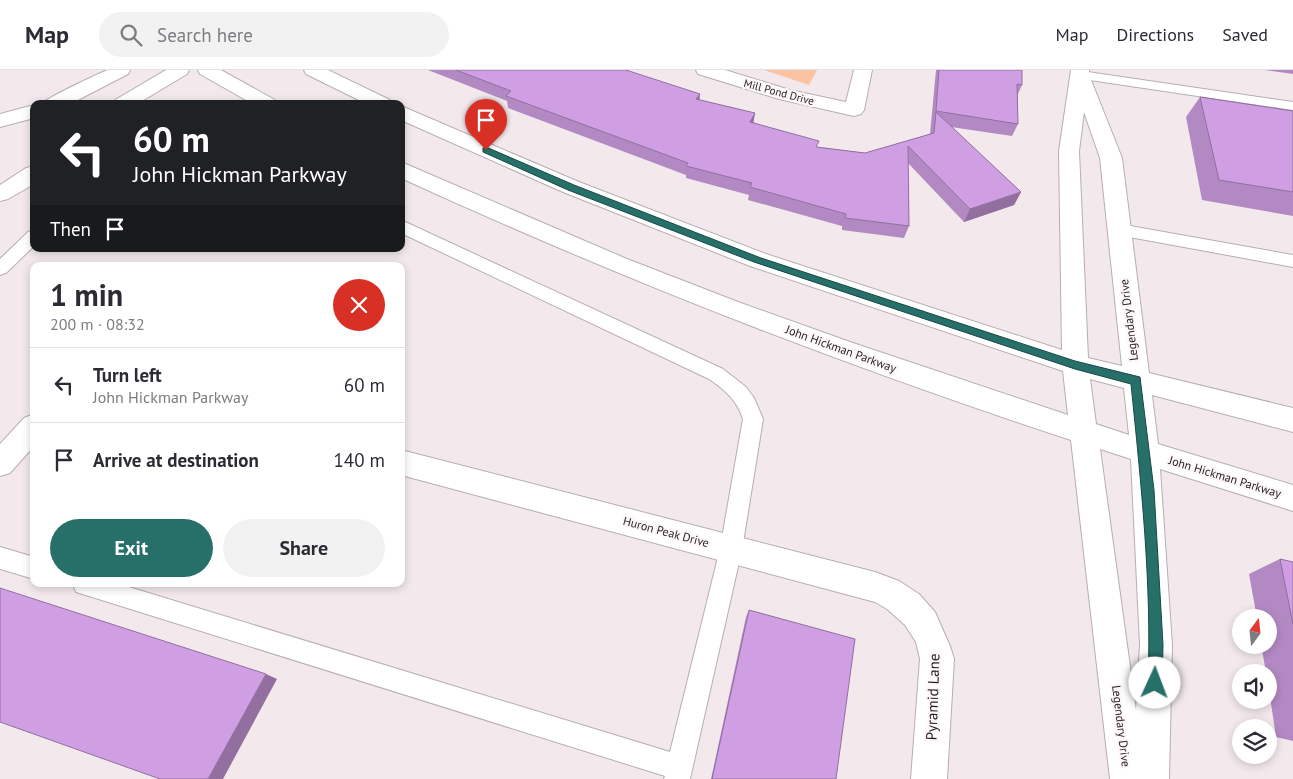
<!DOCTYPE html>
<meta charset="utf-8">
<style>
body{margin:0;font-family:"PT Sans",sans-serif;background:#f2f2f3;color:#2b2b33;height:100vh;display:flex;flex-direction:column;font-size:19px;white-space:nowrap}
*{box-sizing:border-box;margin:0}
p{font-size:16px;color:#7c7c81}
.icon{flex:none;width:28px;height:28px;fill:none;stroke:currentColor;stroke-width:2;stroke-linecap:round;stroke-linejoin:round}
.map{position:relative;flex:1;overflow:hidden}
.drawer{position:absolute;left:30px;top:192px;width:375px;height:325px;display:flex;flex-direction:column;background:#fff;border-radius:10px;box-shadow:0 2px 8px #0003}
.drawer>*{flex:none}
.hud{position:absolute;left:30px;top:30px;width:375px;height:152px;border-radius:10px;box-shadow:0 2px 8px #0003;background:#202124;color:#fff;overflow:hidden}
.needle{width:32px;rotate:15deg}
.tools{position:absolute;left:1232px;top:539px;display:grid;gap:10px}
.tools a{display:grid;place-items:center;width:45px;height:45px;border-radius:50%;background:#fff;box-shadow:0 2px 8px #0003;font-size:25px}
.pin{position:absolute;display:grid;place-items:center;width:42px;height:42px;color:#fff;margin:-51px -21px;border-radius:50% 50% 50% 0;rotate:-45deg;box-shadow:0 0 5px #0007}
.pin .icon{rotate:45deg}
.me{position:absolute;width:55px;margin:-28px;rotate:2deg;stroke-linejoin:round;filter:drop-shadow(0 0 4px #0008)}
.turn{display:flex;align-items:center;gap:18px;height:105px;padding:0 20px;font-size:22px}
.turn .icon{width:65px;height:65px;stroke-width:2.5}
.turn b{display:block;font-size:35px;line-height:42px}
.then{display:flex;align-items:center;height:48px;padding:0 20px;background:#0003;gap:10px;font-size:19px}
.round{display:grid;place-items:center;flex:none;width:52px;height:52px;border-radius:26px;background:#f2f2f3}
.overview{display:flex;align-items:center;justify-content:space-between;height:85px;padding:0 20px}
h1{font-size:30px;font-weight:700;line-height:38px}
.button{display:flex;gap:10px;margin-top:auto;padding:10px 20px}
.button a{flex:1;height:58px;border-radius:30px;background:#27706a;color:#fff;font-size:20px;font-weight:700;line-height:58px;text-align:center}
.button a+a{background:#f2f2f3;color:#2b2b33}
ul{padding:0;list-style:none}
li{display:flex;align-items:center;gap:15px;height:75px;padding:0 20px;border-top:1px solid #e1e1e2}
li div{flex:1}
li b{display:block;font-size:19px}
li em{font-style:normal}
header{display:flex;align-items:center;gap:30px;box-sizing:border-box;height:70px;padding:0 25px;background:#fff;border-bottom:1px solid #e1e1e2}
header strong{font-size:24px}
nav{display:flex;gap:28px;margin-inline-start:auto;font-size:18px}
.search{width:350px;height:45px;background:#f2f2f3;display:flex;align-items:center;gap:12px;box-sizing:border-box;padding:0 18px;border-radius:28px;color:#7c7c81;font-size:19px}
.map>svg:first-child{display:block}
.green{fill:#fbc3a2}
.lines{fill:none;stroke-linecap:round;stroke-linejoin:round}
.service-casing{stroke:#b7adb2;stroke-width:2}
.minor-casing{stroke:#b7adb2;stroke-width:2}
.tertiary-casing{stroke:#b7adb2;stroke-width:2}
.service{fill:#fff;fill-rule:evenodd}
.minor{fill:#fff;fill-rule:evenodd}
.tertiary{fill:#fff;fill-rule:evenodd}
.wall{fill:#b389c3}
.shaded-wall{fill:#926f9f}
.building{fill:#d09fe3;stroke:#926f9f}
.route{fill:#27706a;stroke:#194945}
.labels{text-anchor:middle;stroke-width:4.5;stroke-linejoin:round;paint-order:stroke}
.far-street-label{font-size:11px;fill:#221e20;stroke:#fef7fa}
.street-label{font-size:12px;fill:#221e20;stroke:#fef7fa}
.near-street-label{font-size:15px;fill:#221e20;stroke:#fef7fa}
</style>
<header>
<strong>Map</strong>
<div class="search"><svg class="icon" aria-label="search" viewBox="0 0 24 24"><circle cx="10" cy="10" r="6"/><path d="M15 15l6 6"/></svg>Search here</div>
<nav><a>Map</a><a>Directions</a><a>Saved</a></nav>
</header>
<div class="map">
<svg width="1293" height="709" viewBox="0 0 1293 709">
<rect width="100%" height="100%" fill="#f3e9ed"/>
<polygon class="green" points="764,0 817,0 809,15"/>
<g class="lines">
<defs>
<g id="service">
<polygon points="1081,1 1293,32 1293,40 1076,8 1074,5 1076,2"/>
<path d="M401 150 723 299 746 317 754 328 763 349 742 479 690 709H664L665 706 76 522 73 514H119L670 682 720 479 743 349C737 330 725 320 709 309L401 163Z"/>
<polygon points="1119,154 1293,185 1293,197 1113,164 1111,160 1113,156"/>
<polygon points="34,160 34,176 6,203 0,205 0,189 28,162"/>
<polygon points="0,477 34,487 34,509 0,499"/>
</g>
<g id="minor">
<path d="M107 0H130L128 4 70 34H42C46 28 96 5 107 0Z"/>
<polygon points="166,0 189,0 187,4 137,34 112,34 115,30"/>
<polygon points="696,0 725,0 790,20 846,32 854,0 872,0 864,40 861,44 854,46 779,29 698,4"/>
<polygon points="34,35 34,48 0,57 0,44"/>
<polygon points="34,96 34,114 8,129 0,131 0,115 26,98"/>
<polygon points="34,344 34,376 10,403 0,406 0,374 24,348"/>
<polygon points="401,380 875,502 899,511 919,524 935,542 950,576 954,589 947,709 911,709 920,589 916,572 905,555 887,539 875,532 401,405"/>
</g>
<g id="tertiary">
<polygon points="198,0 221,0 275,30 278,34 253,34 200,4"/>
<polygon points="304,0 328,0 390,30 393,34 367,34 306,4"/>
<path d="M1071 0H1089V5L1122 88 1149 303 1293 338V362L1152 325 1158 374 1293 415V441L1160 399 1172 575 1169 709H1110L1071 370C842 295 619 208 401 108V92L627 189 738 232 850 272 1068 345 1063 301 750 196 563 122 401 50V36L579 112 766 184 1062 280 1059 81ZM1084 42 1100 88 1122 296 1088 288 1079 81ZM1090 309 1124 318 1129 365 1096 354ZM1100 379 1131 389 1140 575 1136 640Z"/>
</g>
</defs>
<use href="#service" class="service-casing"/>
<use href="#minor" class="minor-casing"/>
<use href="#tertiary" class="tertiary-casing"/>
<use href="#service" class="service"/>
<use href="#minor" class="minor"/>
<use href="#tertiary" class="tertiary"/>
</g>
<g class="wall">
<polygon points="428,0 626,0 700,30 755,43 753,52 818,77 865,83 930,64 936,0 1022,0 1022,15 1018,24 1018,54 1012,66 951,57 1021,122 1014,135 964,152 908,93 909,156 904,168 842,160 842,156 748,130 749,125 686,108 686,105 508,38 507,31"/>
<polygon points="1265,0 1293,0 1293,4"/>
<polygon points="1200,27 1293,41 1293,146 1202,130 1186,47"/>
<polygon points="1280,489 1293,492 1293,671 1276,667 1269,620 1269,602 1266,602 1261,575 1269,575 1269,548 1257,548 1249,504"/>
<polygon points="749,540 836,709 711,709 746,547"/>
</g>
<g class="shaded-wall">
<polygon points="700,24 699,37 696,29"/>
<polygon points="755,43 753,55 750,52"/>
<polygon points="1021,122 1014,135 964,152 970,139"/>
<polygon points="266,604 277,609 223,709 208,709"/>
</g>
<g class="building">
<polygon points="456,0 626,0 700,24 696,29 755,43 750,52 819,71 816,77 865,83 934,63 936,42 1021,122 970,139 908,76 909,156 845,148 846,144 750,117 752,113 686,96 688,93 506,26 511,21"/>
<polygon points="939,0 1022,0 1022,15 1017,14 1018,54 936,41"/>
<polygon points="1200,27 1293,41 1293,122 1219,110"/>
<polygon points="1280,489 1293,492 1293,554"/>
<polygon points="0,518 266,604 208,709 160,709 0,652"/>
<polygon points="749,540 855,569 836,709 712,709"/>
</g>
<path class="route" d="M486 77 574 115 761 188 1075 291 1140 307 1154 420 1163 575 1162 613 1160 618 1155 620 1150 618 1148 613C1152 514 1141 413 1131 314L1075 299 754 192 568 120 483 82V78Z"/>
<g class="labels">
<g class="far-street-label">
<text transform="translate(779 22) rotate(15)" y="4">Mill Pond Drive</text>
</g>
<g class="street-label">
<text transform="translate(1129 250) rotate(-97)" y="4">Legendary Drive</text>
<text transform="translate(841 279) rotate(20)" y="4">John Hickman Parkway</text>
<text transform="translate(1225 407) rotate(17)" y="4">John Hickman Parkway</text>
<text transform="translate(666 462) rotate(15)" y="4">Huron Peak Drive</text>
<text transform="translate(1121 656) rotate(83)" y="4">Legendary Drive</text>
</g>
<g class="near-street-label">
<text transform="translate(933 627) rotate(-88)" y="5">Pyramid Lane</text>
</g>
</g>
</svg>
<div class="tools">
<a><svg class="needle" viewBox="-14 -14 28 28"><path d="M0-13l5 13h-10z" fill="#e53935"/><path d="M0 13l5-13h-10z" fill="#7c7c81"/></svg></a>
<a><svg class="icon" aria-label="sound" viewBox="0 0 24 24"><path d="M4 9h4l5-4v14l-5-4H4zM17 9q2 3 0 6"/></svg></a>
<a><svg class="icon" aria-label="layers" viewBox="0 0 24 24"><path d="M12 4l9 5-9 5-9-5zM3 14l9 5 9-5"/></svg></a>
</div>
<div class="pin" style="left:486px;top:80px;background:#d93025"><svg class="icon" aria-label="arrive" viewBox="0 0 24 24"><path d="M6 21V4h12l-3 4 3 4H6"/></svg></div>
<svg class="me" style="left:1155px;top:613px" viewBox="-20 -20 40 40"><circle r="19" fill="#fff"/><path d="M0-13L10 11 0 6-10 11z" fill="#27706a"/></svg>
<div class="hud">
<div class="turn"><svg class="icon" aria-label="left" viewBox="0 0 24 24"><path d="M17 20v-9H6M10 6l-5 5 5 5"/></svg><div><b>60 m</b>John Hickman Parkway</div></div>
<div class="then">Then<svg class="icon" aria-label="arrive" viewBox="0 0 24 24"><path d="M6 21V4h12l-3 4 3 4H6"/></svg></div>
</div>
<section class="drawer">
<div class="overview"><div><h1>1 min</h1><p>200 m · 08:32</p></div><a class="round" style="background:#d93025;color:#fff"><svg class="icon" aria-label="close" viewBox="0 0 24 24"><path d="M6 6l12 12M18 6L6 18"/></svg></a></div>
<ul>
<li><svg class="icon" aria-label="left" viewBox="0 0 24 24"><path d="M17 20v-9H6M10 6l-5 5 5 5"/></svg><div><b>Turn left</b><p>John Hickman Parkway</p></div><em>60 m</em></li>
<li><svg class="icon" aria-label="arrive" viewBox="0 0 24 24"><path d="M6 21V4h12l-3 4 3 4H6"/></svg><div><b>Arrive at destination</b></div><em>140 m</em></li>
</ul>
<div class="button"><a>Exit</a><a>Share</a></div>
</section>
</div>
